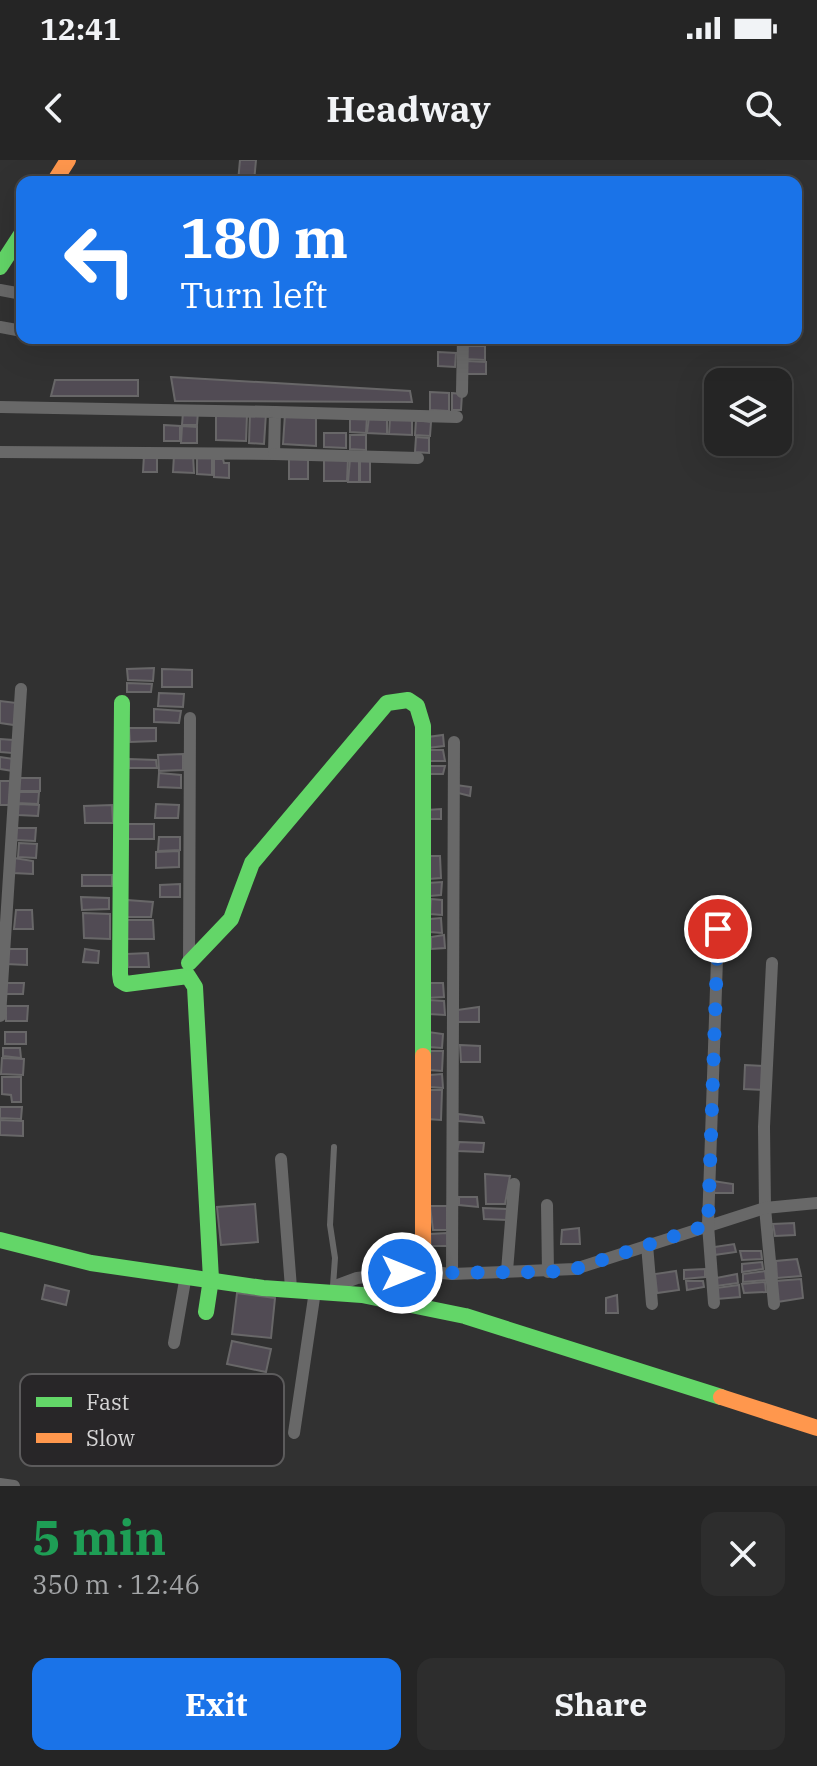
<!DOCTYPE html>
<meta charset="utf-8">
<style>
body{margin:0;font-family:"IBM Plex Serif",serif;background:#2d2d2d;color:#f1f3f6;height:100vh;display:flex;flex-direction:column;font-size:30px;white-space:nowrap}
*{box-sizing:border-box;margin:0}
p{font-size:26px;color:#a3a5a7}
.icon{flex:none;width:44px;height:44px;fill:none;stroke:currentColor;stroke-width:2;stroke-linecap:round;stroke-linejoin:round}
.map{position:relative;height:1326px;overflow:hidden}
.drawer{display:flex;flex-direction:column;background:#252525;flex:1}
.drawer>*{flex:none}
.hud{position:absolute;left:16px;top:16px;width:786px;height:168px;border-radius:16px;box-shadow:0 8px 32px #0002,0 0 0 2px #424242;background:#1a73e8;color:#fff;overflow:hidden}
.fabs{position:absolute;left:704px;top:208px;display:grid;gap:16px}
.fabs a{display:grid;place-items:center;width:88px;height:88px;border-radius:16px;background:#252525;box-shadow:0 8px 32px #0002,0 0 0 2px #424242;font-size:40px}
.pin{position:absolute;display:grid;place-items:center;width:68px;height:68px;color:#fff;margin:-34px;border:4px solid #fff;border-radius:50%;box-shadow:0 2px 8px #0007}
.me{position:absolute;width:88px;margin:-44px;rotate:90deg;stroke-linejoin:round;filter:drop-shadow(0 0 6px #0008)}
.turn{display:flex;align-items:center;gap:28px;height:168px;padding:0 32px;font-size:36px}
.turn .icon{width:104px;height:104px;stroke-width:2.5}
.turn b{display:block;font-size:56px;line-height:68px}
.round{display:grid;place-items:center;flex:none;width:84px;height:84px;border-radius:16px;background:#2d2d2d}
.headline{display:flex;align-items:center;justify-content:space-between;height:136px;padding:0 32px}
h1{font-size:48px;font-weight:700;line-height:60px;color:#1e9e55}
.action{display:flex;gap:16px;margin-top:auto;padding:16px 32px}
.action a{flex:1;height:92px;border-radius:16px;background:#1a73e8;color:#fff;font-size:32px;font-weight:700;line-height:92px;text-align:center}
.action a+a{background:#2d2d2d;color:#f1f3f6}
.status{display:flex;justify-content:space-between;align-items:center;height:56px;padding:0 40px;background:#252525;direction:ltr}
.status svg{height:22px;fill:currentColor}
header{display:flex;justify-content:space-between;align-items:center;height:104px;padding:0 32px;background:#252525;font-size:36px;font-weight:700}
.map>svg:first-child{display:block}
.building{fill:#514b54;stroke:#686768;stroke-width:2}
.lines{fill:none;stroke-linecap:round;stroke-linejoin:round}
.lane{stroke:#686868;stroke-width:6}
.street{stroke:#686868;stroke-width:12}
.fast{stroke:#63d668;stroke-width:16}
.slow{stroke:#ff974d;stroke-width:16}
.route{stroke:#1a73e8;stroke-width:14;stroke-dasharray:0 25.2}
.key{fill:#282628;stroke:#5c5b5c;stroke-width:2}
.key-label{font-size:22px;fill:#d6d5d6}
</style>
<div class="status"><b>12:41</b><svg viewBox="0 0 49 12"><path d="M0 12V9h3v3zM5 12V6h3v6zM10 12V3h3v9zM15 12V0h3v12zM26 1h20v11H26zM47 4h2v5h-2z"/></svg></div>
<header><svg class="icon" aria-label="back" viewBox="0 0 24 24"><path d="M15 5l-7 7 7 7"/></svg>Headway<svg class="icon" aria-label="search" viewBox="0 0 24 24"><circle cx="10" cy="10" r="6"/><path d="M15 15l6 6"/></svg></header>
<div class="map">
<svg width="817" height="1326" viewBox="0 0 817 1326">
<rect width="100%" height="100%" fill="#313131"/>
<g class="building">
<polygon points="240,0 256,0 254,22 238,22"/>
<polygon points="467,186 485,186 485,200 466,199"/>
<polygon points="438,192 456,193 455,207 438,206"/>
<polygon points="467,201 486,202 486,214 467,214"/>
<polygon points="171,217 410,231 412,242 175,241"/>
<polygon points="55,220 138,220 138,236 51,236"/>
<polygon points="430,232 449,233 449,251 430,250"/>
<polygon points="452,233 462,234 461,250 452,250"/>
<polygon points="198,251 197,265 182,265 183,252"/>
<polygon points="216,253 247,254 246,281 216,280"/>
<polygon points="250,253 266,253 264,284 249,283"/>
<polygon points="285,254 316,255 316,286 283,284"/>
<polygon points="350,256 367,257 366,273 350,272"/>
<polygon points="369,257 387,258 387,274 367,273"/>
<polygon points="390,258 412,259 412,275 389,274"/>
<polygon points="416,260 431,262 430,276 415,275"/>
<polygon points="164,265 180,266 180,281 164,281"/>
<polygon points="182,266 197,267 197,283 181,283"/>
<polygon points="324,273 346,273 346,288 324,287"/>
<polygon points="350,275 366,275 366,290 350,289"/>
<polygon points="416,277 429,278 429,293 415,292"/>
<polygon points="144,295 157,295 157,312 143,312"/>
<polygon points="174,295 193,295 194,313 173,312"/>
<polygon points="197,296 212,297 212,315 197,314"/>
<polygon points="289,298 308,299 308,319 289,319"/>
<polygon points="324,298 348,299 347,321 324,321"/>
<polygon points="214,299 223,299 224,303 229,303 229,318 214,317"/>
<polygon points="350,299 359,300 359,322 348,322"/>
<polygon points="360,299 370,300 370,322 360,322"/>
<polygon points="154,508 153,521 128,520 127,509"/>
<polygon points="162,509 192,510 192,527 162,527"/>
<polygon points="127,523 152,524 151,532 127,532"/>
<polygon points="159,533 184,534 183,547 158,546"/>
<polygon points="0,541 17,543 14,565 0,563"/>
<polygon points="154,549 181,551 179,563 154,562"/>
<polygon points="129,568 156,568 156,581 130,582"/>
<polygon points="443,575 444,586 427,588 428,577"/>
<polygon points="0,579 13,580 12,593 0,592"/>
<polygon points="429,590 443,590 445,601 427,601"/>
<polygon points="183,594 183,610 159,611 158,595"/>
<polygon points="0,597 14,599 13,611 0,609"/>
<polygon points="129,599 156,600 157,608 129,608"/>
<polygon points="429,606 445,606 443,614 429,614"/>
<polygon points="159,613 181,615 181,628 158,627"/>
<rect x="19" y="618" width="21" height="13"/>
<polygon points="0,621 11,621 9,645 0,645"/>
<polygon points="456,625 471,627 470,636 458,633"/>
<polygon points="18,632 39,632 38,644 17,643"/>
<polygon points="18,644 39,645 38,656 18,655"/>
<polygon points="156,644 179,645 178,658 155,658"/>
<polygon points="112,645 113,663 85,663 84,646"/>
<polygon points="441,649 441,659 425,659 427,650"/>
<polygon points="126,664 154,664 154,679 125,679"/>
<polygon points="14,668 36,668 35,681 14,680"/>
<polygon points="159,677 180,677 180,690 158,691"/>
<polygon points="19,683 37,684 36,698 18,697"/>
<polygon points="179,691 179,707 156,708 156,692"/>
<polygon points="430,696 440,696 441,718 429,719"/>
<polygon points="14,698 33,701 33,714 13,713"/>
<rect x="82" y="715" width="30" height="11"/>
<polygon points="442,722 441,735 430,736 428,723"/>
<polygon points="180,724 180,737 160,737 160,725"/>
<polygon points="81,737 109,738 109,749 82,750"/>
<polygon points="431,739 442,740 442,755 430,754"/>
<polygon points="127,740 153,742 151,757 127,757"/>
<polygon points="16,750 32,750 33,769 14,769"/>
<polygon points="83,753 110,754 110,779 84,778"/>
<polygon points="441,758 442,773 430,772 430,759"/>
<polygon points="127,760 153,760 154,779 125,779"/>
<polygon points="444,775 445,788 431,789 431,777"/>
<polygon points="7,789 27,789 27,805 6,804"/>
<polygon points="85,789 99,791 98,803 83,802"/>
<polygon points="148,793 149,807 128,807 127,794"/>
<polygon points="6,823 24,823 23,834 5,834"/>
<polygon points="426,823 443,823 444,837 426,838"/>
<polygon points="429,840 444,841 445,855 429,854"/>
<polygon points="6,846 28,846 27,861 6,861"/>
<polygon points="479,847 479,862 458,862 457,850"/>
<rect x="5" y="872" width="21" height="12"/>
<polygon points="428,872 443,874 442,888 428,887"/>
<polygon points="460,885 480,886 480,902 461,902"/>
<polygon points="3,888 20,888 21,898 3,896"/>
<polygon points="429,891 443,891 442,911 429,910"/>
<polygon points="2,898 24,899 23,915 1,914"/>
<polygon points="745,905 765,906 764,930 744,929"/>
<polygon points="442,914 443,928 430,927 430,915"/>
<polygon points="2,917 21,917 21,942 12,942 11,935 2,934"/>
<polygon points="429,930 442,930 441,960 427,959"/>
<polygon points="0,947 22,947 21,959 0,958"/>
<polygon points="458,954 482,957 484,963 458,961"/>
<polygon points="0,960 23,961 23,976 0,975"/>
<polygon points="459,982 484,983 483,992 457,991"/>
<polygon points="485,1014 510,1016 505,1044 486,1044"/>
<polygon points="713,1021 733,1024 733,1033 712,1033"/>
<polygon points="459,1037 477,1037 478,1047 459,1045"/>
<polygon points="255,1044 258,1082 221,1085 217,1047"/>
<polygon points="430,1046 447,1046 447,1070 433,1070"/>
<polygon points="483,1048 507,1049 507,1060 484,1059"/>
<polygon points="794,1063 795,1075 775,1076 773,1064"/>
<polygon points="579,1068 580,1084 561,1084 562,1070"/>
<polygon points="447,1073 448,1086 431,1086 430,1074"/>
<polygon points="734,1084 736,1092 714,1095 714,1087"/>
<polygon points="740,1091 761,1091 762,1099 742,1100"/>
<polygon points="797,1099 801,1116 777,1118 776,1101"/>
<polygon points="762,1102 763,1109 742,1112 742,1104"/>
<polygon points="705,1109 705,1117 684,1119 684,1110"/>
<polygon points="676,1111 679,1130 657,1133 655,1114"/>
<polygon points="765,1111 766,1120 743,1122 743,1114"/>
<polygon points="737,1114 738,1123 716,1126 716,1118"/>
<polygon points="801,1119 803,1138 777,1142 775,1121"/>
<polygon points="686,1121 703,1121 704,1127 687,1130"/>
<polygon points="765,1122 766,1132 744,1133 742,1124"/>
<polygon points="45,1125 69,1131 66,1145 42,1139"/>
<polygon points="739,1125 740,1137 717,1139 716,1128"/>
<polygon points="237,1133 275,1138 271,1178 232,1174"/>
<polygon points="617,1135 618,1153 606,1153 606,1138"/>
<polygon points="232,1181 271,1189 266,1212 227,1204"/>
</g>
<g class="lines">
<polyline class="lane" points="333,1126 335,1098 330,1065 334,987"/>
<g class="street">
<polyline points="0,130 22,134"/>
<polyline points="0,167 22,171"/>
<polyline points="462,232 463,178"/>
<polyline points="0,247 275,252 274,294 0,292"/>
<polyline points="275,252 457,257"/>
<polyline points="274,294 418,298"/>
<polyline points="772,803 764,967 765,1048 774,1144"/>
<polyline points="189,805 190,558"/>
<polyline points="0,856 21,529"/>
<polyline points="281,999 291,1128"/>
<polyline points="547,1045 548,1112"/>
<polyline points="647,1085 652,1144"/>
<polyline points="507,1111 514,1024"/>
<polyline points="452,1114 454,582"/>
<polyline points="333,1132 338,1125 357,1118 381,1115 423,1111 452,1114 575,1109 765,1048 817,1043"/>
<polyline points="714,1143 708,1065 718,769"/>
<polyline points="174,1183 186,1115"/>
<polyline points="294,1273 315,1131"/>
<polyline points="0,1324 14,1326"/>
</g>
<g class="fast">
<polyline points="0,107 22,73"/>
<polyline points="122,543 120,814 121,821 126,824 188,816 195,827 211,1119 206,1152"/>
<polyline points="189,803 231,759 252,703 387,543 408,540 417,546 423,566 423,896"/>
<polyline points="0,1080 91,1103 263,1128 362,1135 465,1156 721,1237"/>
</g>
<g class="slow">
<polyline points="54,22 68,0"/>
<polyline points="423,896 423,1111"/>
<polyline points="721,1237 817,1268"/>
</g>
</g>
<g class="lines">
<polyline class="route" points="402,1113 548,1112 575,1109 708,1065 718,769"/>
</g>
<rect x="20" y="1214" width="264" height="92" rx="12" class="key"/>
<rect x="36" y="1237" width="36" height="10" fill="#63d668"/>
<rect x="36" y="1273" width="36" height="10" fill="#ff974d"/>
<g class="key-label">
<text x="86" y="1250">Fast</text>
<text x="86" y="1286">Slow</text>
</g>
</svg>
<div class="fabs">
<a><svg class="icon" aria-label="layers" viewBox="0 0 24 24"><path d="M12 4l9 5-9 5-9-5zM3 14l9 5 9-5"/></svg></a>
</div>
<div class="pin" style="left:718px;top:769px;background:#d93025"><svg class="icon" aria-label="arrive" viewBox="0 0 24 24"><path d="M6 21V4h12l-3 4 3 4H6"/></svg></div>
<svg class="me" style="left:402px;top:1113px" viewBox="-20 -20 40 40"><circle r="17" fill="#1a73e8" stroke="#fff" stroke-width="3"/><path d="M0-11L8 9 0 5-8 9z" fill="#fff"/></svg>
<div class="hud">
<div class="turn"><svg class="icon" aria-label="left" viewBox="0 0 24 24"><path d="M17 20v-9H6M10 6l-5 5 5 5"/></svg><div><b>180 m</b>Turn left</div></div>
</div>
</div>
<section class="drawer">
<div class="headline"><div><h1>5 min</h1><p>350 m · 12:46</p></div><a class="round"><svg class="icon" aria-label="close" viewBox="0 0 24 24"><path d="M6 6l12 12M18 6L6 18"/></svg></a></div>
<div class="action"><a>Exit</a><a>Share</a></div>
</section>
